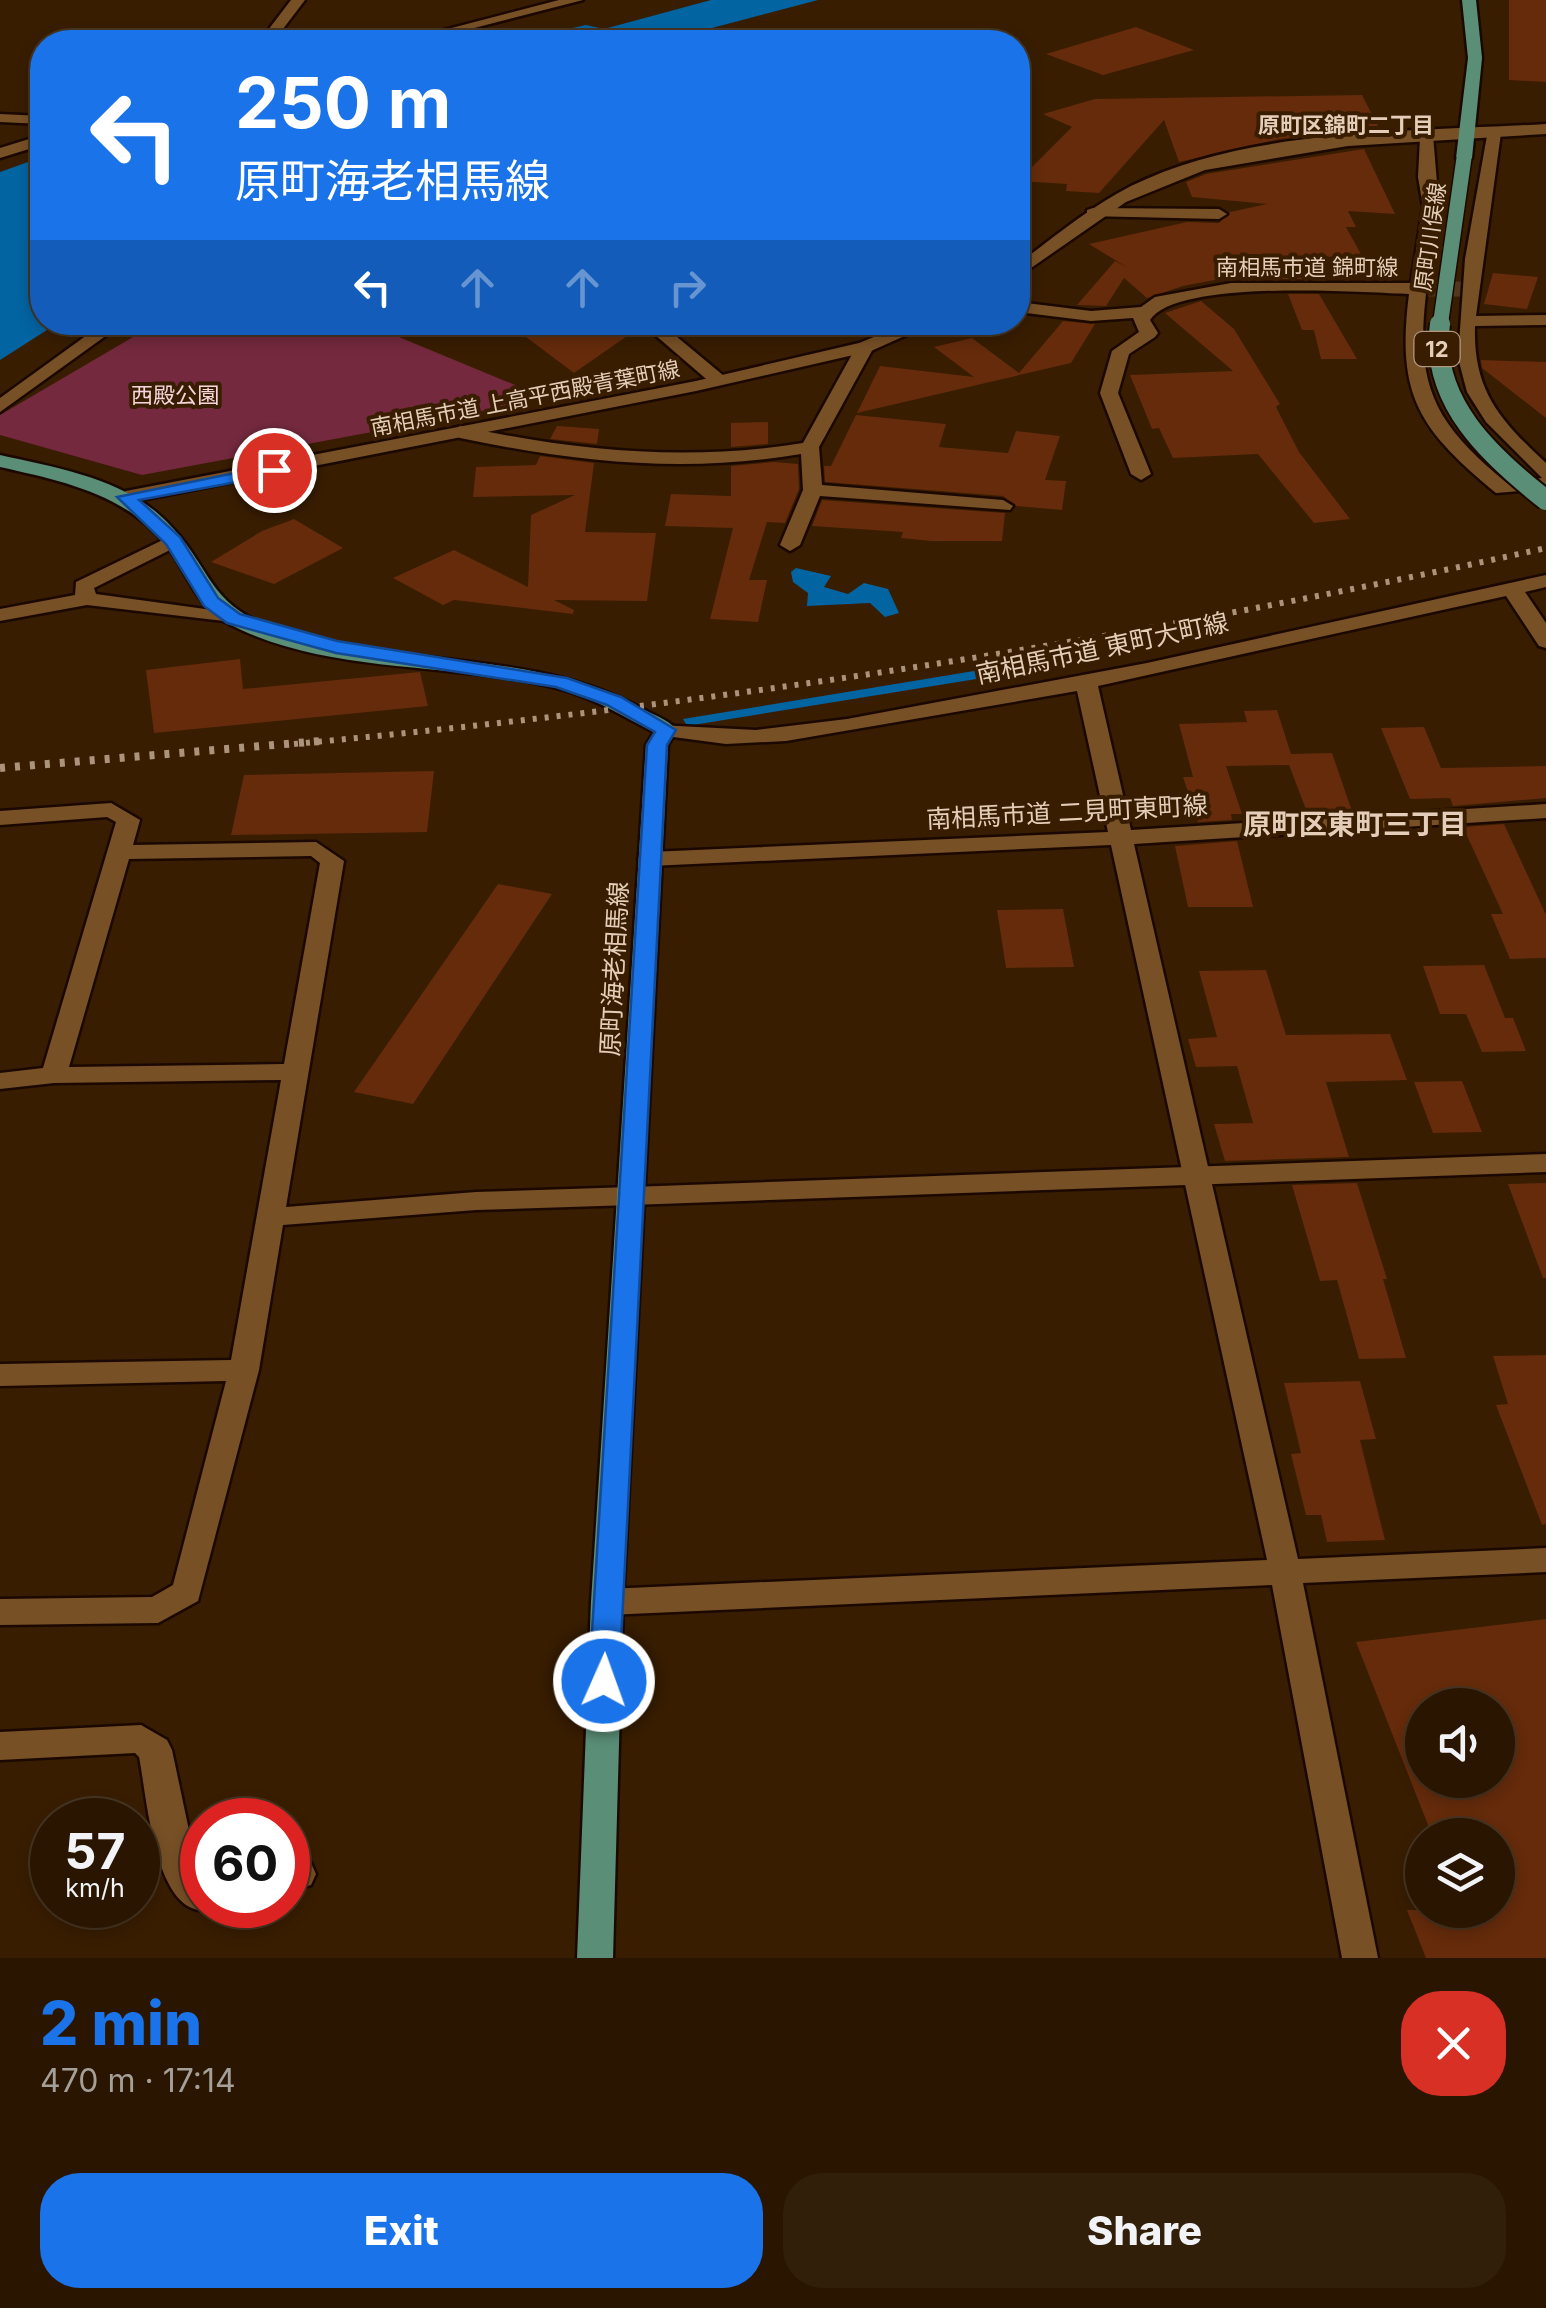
<!DOCTYPE html>
<meta charset="utf-8">
<style>
body{margin:0;font-family:Inter,"Noto Sans JP",sans-serif;background:#321f0a;color:#f1f3f6;height:100vh;display:flex;flex-direction:column;font-size:38px;white-space:nowrap}
*{box-sizing:border-box;margin:0}
p{font-size:32px;color:#a59f99}
.icon{flex:none;width:55px;height:55px;fill:none;stroke:currentColor;stroke-width:2;stroke-linecap:round;stroke-linejoin:round}
.map{position:relative;height:1958px;overflow:hidden}
.drawer{display:flex;flex-direction:column;background:#2a1600;flex:1}
.drawer>*{flex:none}
.hud{position:absolute;left:30px;top:30px;width:1000px;height:305px;border-radius:40px;box-shadow:0 5px 15px #0003,0 0 0 2px #463522;background:#1a73e8;color:#fff;overflow:hidden}
.controls{position:absolute;left:1405px;top:1688px;display:grid;gap:20px}
.controls a{display:grid;place-items:center;width:110px;height:110px;border-radius:50%;background:#2a1600;box-shadow:0 5px 15px #0003,0 0 0 2px #463522;font-size:50px}
.speed{position:absolute;left:30px;top:1798px;display:flex;gap:20px;font-size:50px;font-weight:700;text-align:center}
.speed>*{display:grid;place-content:center;width:130px;height:130px;border-radius:50%;background:#2a1600;box-shadow:0 5px 15px #0003,0 0 0 2px #463522;line-height:1}
.speed small{font-size:25px;font-weight:400}
.speed .limit{border:15px solid #d22;background:#fff;color:#111}
.pin{position:absolute;display:grid;place-items:center;width:85px;height:85px;color:#fff;margin:-42px;border:5px solid #fff;border-radius:50%;box-shadow:0 2px 10px #0007}
.me{position:absolute;width:110px;margin:-55px;rotate:2deg;stroke-linejoin:round;filter:drop-shadow(0 0 8px #0008)}
.turn{display:flex;align-items:center;gap:35px;height:210px;padding:0 40px;font-size:45px}
.turn .icon{width:130px;height:130px;stroke-width:2.5}
.turn b{display:block;font-size:70px;line-height:85px}
.lanes{display:flex;align-items:center;height:95px;padding:0 40px;background:#0003;justify-content:center;gap:50px;direction:ltr}
.lanes .off{opacity:.35}
.round{display:grid;place-items:center;flex:none;width:105px;height:105px;border-radius:40px;background:#321f0a}
.headline{display:flex;align-items:center;justify-content:space-between;height:170px;padding:0 40px}
h1{font-size:60px;font-weight:800;line-height:75px;color:#1a73e8}
.button{display:flex;gap:20px;margin-top:auto;padding:20px 40px}
.button a{flex:1;height:115px;border-radius:40px;background:#1a73e8;color:#fff;font-size:40px;font-weight:800;line-height:115px;text-align:center}
.button a+a{background:#321f0a;color:#f1f3f6}
.map>svg:first-child{display:block}
.green{fill:#74293e}
.water{fill:#0364a2}
.building{fill:#652b0b;fill-rule:evenodd}
.lines{fill:none;stroke-linecap:round;stroke-linejoin:round}
.minor-tunnel{stroke:#52381c;stroke-width:15;stroke-dasharray:15 8;stroke-linecap:butt}
.minor-casing{stroke:#1b0800;stroke-width:5}
.tertiary-casing{stroke:#1b0800;stroke-width:5}
.primary-casing{stroke:#1b0800;stroke-width:5}
.minor{fill:#775026;fill-rule:evenodd}
.tertiary{fill:#775026;fill-rule:evenodd}
.primary{fill:#5a8e76;fill-rule:evenodd}
.rail-far1{stroke:#ac937c;stroke-width:6;stroke-dasharray:4 8;stroke-linecap:butt}
.rail{stroke:#ac937c;stroke-width:8;stroke-dasharray:5 10;stroke-linecap:butt}
.primary-bridge-far1-casing{stroke:#1b0800;stroke-width:18;stroke-linecap:butt}
.primary-bridge-casing{stroke:#1b0800;stroke-width:24;stroke-linecap:butt}
.primary-bridge-far1{stroke:#5a8e76;stroke-width:15}
.primary-bridge{stroke:#5a8e76;stroke-width:20}
.route{fill:#1a73e8;stroke:#114b97;stroke-width:2.5}
.labels{text-anchor:middle;stroke-width:8;stroke-linejoin:round;paint-order:stroke}
.far-neighbourhood-label{font-size:22px;font-weight:bold;fill:#e5ceb9;stroke:#381d00}
.far-street-label{font-size:22px;fill:#e5ceb9;stroke:#381d00}
.shield{fill:#381d00;stroke:#b19982;stroke-width:2.5}
.shield-label{font-size:22px;font-weight:bold;fill:#e5ceb9}
.far-park-label{font-size:22px;fill:#f6d5db;stroke:#381d00}
.street-label{font-size:25px;fill:#e5ceb9;stroke:#381d00}
.neighbourhood-label{font-size:28px;font-weight:bold;fill:#e5ceb9;stroke:#381d00}
</style>
<div class="map">
<svg width="1546" height="1958" viewBox="0 0 1546 1958">
<rect width="100%" height="100%" fill="#381d00"/>
<polygon class="green" points="157,323 365,323 549,399 142,475 0,435 0,415"/>
<g class="water">
<polygon points="711,0 818,0 712,28 611,42 510,42 586,25 604,29"/>
<polygon points="42,157 42,322 58,323 0,360 0,172"/>
<polygon points="796,568 831,576 824,587 848,594 864,583 888,589 899,613 885,617 870,603 807,606 808,593 793,582 791,572"/>
<polygon points="1065,656 1076,658 1075,663 687,726 683,719"/>
</g>
<g class="building">
<polygon points="1509,0 1546,0 1546,82 1509,80"/>
<polygon points="1136,27 1194,50 1103,75 1046,54"/>
<polygon points="1362,95 1379,128 1280,139 1179,162 1164,120 1099,193 1066,191 1067,184 1018,181 1072,127 1043,114 1095,99"/>
<polygon points="1364,149 1395,214 1348,211 1356,227 1346,227 1362,256 1318,257 1329,279 1282,279 1278,268 1183,286 1147,298 1124,278 1106,306 1077,305 1115,261 1128,268 1089,244 1187,222 1219,223 1230,212 1267,204 1192,197 1186,182 1206,174"/>
<polygon points="1493,273 1538,277 1527,309 1484,304"/>
<polygon points="1288,294 1319,294 1357,359 1321,359 1314,330 1302,330"/>
<polygon points="1201,301 1234,329 1280,404 1276,407 1299,452 1350,519 1314,523 1258,454 1173,458 1159,428 1152,429 1130,375 1233,371 1165,313"/>
<polygon points="1063,321 1095,324 1071,363 857,413 880,366 974,377 934,347 972,338 1019,373"/>
<polygon points="506,322 636,322 640,327 574,373"/>
<polygon points="1481,360 1546,362 1546,418 1482,368"/>
<polygon points="856,415 946,424 939,447 1008,453 1016,431 1060,436 1045,480 1066,481 1062,510 1016,506 1003,496 825,482 824,466 831,466"/>
<polygon points="768,422 768,444 731,447 731,423"/>
<polygon points="557,426 599,429 597,444 550,439"/>
<polygon points="540,456 594,463 585,532 656,533 647,601 554,600 574,610 573,614 454,600 443,605 393,578 454,550 528,587 531,515 575,495 473,497 476,467 536,465"/>
<polygon points="774,462 798,464 799,489 785,523 767,522 749,580 767,580 758,622 710,619 733,528 665,526 671,494 731,496 731,466"/>
<polygon points="822,500 1005,513 1002,541 932,541 901,538 903,532 812,526"/>
<polygon points="294,519 343,548 274,584 211,562 262,531"/>
<polygon points="240,659 243,689 420,672 428,706 154,733 146,670"/>
<polygon points="1277,710 1291,754 1332,753 1352,811 1307,812 1289,765 1226,766 1242,814 1231,814 1232,820 1198,822 1183,777 1193,777 1179,724 1247,722 1244,711"/>
<polygon points="1424,727 1441,768 1546,766 1546,798 1453,806 1450,798 1410,799 1381,728"/>
<polygon points="434,771 427,832 231,835 244,775"/>
<polygon points="1504,824 1546,915 1546,958 1510,959 1491,914 1503,914 1463,827"/>
<polygon points="1237,841 1253,907 1188,907 1175,846"/>
<polygon points="498,884 552,894 413,1104 354,1092"/>
<polygon points="1063,909 1074,967 1006,968 997,910"/>
<polygon points="1484,965 1505,1018 1513,1018 1526,1051 1482,1052 1466,1014 1440,1014 1423,966"/>
<polygon points="1266,970 1286,1035 1390,1034 1407,1080 1326,1082 1349,1157 1225,1161 1214,1124 1253,1123 1237,1066 1196,1067 1188,1039 1217,1037 1199,971"/>
<polygon points="1462,1081 1482,1132 1433,1133 1414,1082"/>
<polygon points="1357,1183 1387,1279 1383,1279 1406,1358 1359,1359 1337,1280 1320,1281 1292,1185"/>
<polygon points="1546,1183 1546,1278 1543,1278 1508,1184"/>
<polygon points="1546,1355 1546,1524 1542,1525 1496,1405 1508,1404 1493,1356"/>
<polygon points="1360,1381 1376,1439 1360,1440 1385,1540 1327,1542 1321,1515 1306,1515 1291,1454 1301,1453 1284,1383"/>
<path d="M1546 1619V1958H1426L1407 1910H1498V1835H1432L1356 1642ZM1422 1705H1498V1780H1422Z"/>
</g>
<g class="lines">
<polyline class="minor-tunnel" points="1425,289 1464,289"/>
<defs>
<g id="minor">
<polygon points="291,0 305,0 273,42 259,42"/>
<polygon points="559,0 583,0 420,42 398,42"/>
<polygon points="0,114 42,116 42,124 0,122"/>
<path d="M1488 130 1501 133 1476 316 1546 315V325L1475 326C1473 391 1500 420 1546 463V489L1496 493C1419 429 1396 396 1409 294 1359 292 1177 279 1150 320L1158 333 1155 337 1129 354 1118 393 1151 474 1141 480 1131 474 1100 393 1112 351 1139 332 1133 318 1091 321 1018 312V302L1091 311 1141 307 1155 297 1231 283H1411L1423 207 1418 177 1420 138 1433 135 1439 207 1427 285 1433 289 1426 294C1415 387 1435 424 1507 483L1542 478 1486 422 1467 392 1458 358 1465 259Z"/>
<polygon points="42,135 42,145 0,158 0,148"/>
<polygon points="1093,208 1219,209 1227,214 1219,219 1087,216 1087,210"/>
<polygon points="105,322 125,322 0,412 0,398"/>
<polygon points="640,322 659,322 724,376 724,384 712,384"/>
<path d="M865 342 874 347 819 447 822 485 1003 500 1013 506 1010 510 820 496 800 545 790 551 780 545 803 490 801 454C686 474 574 462 460 438L451 432 460 426C575 451 687 462 803 443L856 347Z"/>
<polygon points="173,535 180,537 180,545 94,588 96,594 234,613 244,619 241,623 87,605 0,621 0,609 75,595 76,582"/>
<polygon points="1546,575 1546,587 1525,592 1546,623 1546,648 1539,646 1506,596 1098,686 1131,830 1546,804 1546,818 1134,844 1298,1559 1546,1548 1546,1572 1303,1583 1378,1958 1342,1958 1272,1585 607,1615 596,1611 591,1602 596,1593 607,1589 1267,1560 1111,845 650,866 638,859 650,852 1108,832 1077,691 786,741 726,744 658,735 655,730 658,725 756,730 847,719 1147,663"/>
<path d="M111 803 140 820 133 845 316 842 344 861 286 1207 476 1192 631 1187 641 1190 645 1196 641 1202 631 1205 476 1210 283 1225 259 1370 198 1601 158 1623 0 1625V1599L152 1597 173 1585 226 1381 0 1386V1364L231 1360 281 1080 54 1083 0 1089V1073L43 1068 116 822 107 817 0 825V811ZM311 856 320 863 284 1064 69 1067 129 859Z"/>
<path d="M141 1725 167 1740 172 1750 198 1873 202 1877V1905H216L215 1908C155 1929 147 1795 139 1757L135 1753 0 1760V1732Z"/>
<polygon points="298,1859 311,1863 316,1874 311,1885 288,1891 288,1861"/>
</g>
<g id="tertiary">
<path d="M1546 124V134L1348 146 1205 170 1126 202 1018 277V264C1054 237 1090 207 1131 186 1250 127 1416 132 1546 124Z"/>
<polygon points="911,322 936,322 871,351 696,391 126,503 116,497 126,491 696,381 859,343"/>
<polygon points="1546,1154 1546,1172 631,1205 621,1202 617,1196 621,1190 631,1187"/>
</g>
<g id="primary">
<polygon points="1462,0 1476,0 1482,58 1472,158 1464,163 1456,158 1468,58"/>
<path d="M0 455C57 468 124 478 167 522 213 568 206 605 277 629 395 669 527 647 639 707 651 714 668 719 677 730L668 745 623 1602 613 1958H577L591 1602 646 745 654 732C624 717 596 699 564 690 455 660 332 677 229 624 197 608 188 574 168 547 127 494 62 481 0 467Z"/>
</g>
</defs>
<use href="#minor" class="minor-casing"/>
<use href="#tertiary" class="tertiary-casing"/>
<use href="#primary" class="primary-casing"/>
<use href="#minor" class="minor"/>
<use href="#tertiary" class="tertiary"/>
<use href="#primary" class="primary"/>
<path class="rail-far1" d="M294 744C716 705 1132 640 1546 548"/>
<polyline class="rail" points="0,768 321,741"/>
<defs>
<polyline id="primary-bridge-far1" points="1440,327 1464,158"/>
<path id="primary-bridge" d="M1440 324C1429 401 1491 457 1546 500"/>
</defs>
<use href="#primary-bridge-far1" class="primary-bridge-far1-casing"/>
<use href="#primary-bridge" class="primary-bridge-casing"/>
<use href="#primary-bridge-far1" class="primary-bridge-far1"/>
<use href="#primary-bridge" class="primary-bridge"/>
</g>
<polygon class="route" points="274,465 281,466 281,474 139,500 180,537 218,598 240,614 337,641 567,678 621,697 676,730 667,745 619,1681 615,1690 604,1693 593,1690 589,1681 647,745 655,732 607,705 556,687 336,653 227,623 204,606 166,544 117,497"/>
<g class="labels">
<g class="far-neighbourhood-label">
<text x="1346" y="133">原町区錦町二丁目</text>
</g>
<g class="far-street-label">
<text transform="translate(1430 237) rotate(-82)" y="8">原町川俣線</text>
<text x="1307" y="275">南相馬市道 錦町線</text>
<text transform="translate(525 398) rotate(-11)" y="8">南相馬市道 上高平西殿青葉町線</text>
</g>
<rect class="shield" x="1414.5" y="332" width="45" height="34" rx="8"/>
<g class="shield-label">
<text x="1437" y="357">12</text>
</g>
<g class="far-park-label">
<text x="175" y="403">西殿公園</text>
</g>
<g class="street-label">
<text transform="translate(1102 648) rotate(-12)" y="9">南相馬市道 東町大町線</text>
<text transform="translate(1067 812) rotate(-3)" y="9">南相馬市道 二見町東町線</text>
<text transform="translate(614 969) rotate(-87)" y="9">原町海老相馬線</text>
</g>
<g class="neighbourhood-label">
<text x="1355" y="834">原町区東町三丁目</text>
</g>
</g>
</svg>
<div class="controls">
<a><svg class="icon" aria-label="sound" viewBox="0 0 24 24"><path d="M4 9h4l5-4v14l-5-4H4zM17 9q2 3 0 6"/></svg></a>
<a><svg class="icon" aria-label="layers" viewBox="0 0 24 24"><path d="M12 4l9 5-9 5-9-5zM3 14l9 5 9-5"/></svg></a>
</div>
<div class="speed"><div>57<small>km/h</small></div><div class="limit">60</div></div>
<div class="pin" style="left:274px;top:470px;background:#d93025"><svg class="icon" aria-label="arrive" viewBox="0 0 24 24"><path d="M6 21V4h12l-3 4 3 4H6"/></svg></div>
<svg class="me" style="left:604px;top:1681px" viewBox="-20 -20 40 40"><circle r="17" fill="#1a73e8" stroke="#fff" stroke-width="3"/><path d="M0-11L8 9 0 5-8 9z" fill="#fff"/></svg>
<div class="hud">
<div class="turn"><svg class="icon" aria-label="left" viewBox="0 0 24 24"><path d="M17 20v-9H6M10 6l-5 5 5 5"/></svg><div><b>250 m</b>原町海老相馬線</div></div>
<div class="lanes"><svg class="icon" aria-label="left" viewBox="0 0 24 24"><path d="M17 20v-9H6M10 6l-5 5 5 5"/></svg><svg class="icon off" aria-label="ahead" viewBox="0 0 24 24"><path d="M12 20V5M6 11l6-6 6 6"/></svg><svg class="icon off" aria-label="ahead" viewBox="0 0 24 24"><path d="M12 20V5M6 11l6-6 6 6"/></svg><svg class="icon off" aria-label="right" viewBox="0 0 24 24"><path d="M7 20v-9h11M14 6l5 5-5 5"/></svg></div>
</div>
</div>
<section class="drawer">
<div class="headline"><div><h1>2 min</h1><p>470 m · 17:14</p></div><a class="round" style="background:#d93025;color:#fff"><svg class="icon" aria-label="close" viewBox="0 0 24 24"><path d="M6 6l12 12M18 6L6 18"/></svg></a></div>
<div class="button"><a>Exit</a><a>Share</a></div>
</section>
